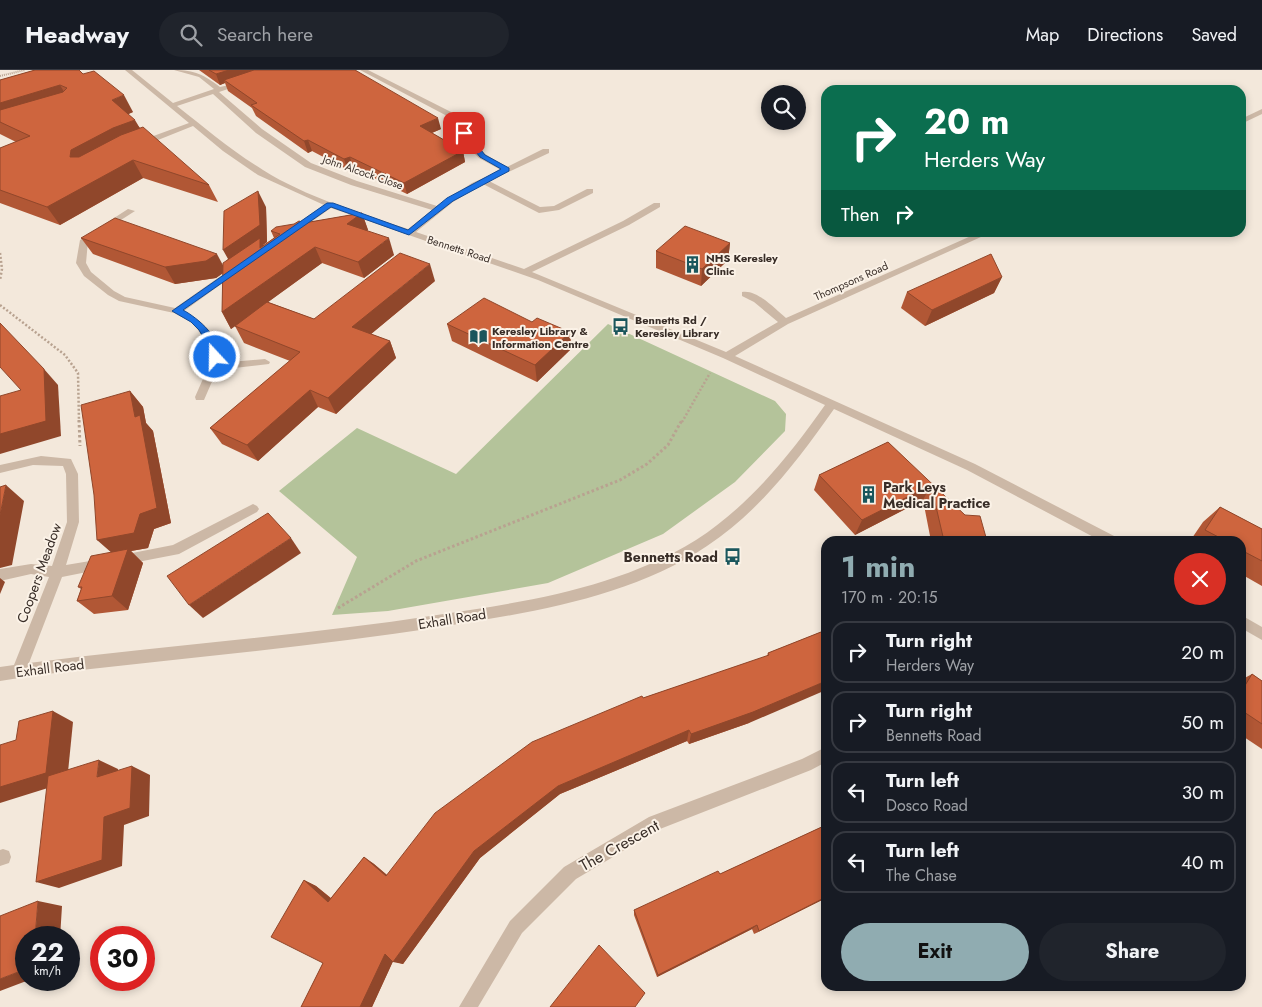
<!DOCTYPE html>
<meta charset="utf-8">
<style>
body{margin:0;font-family:Jost,sans-serif;background:#20242c;color:#f1f3f6;height:100vh;display:flex;flex-direction:column;font-size:19px;white-space:nowrap}
*{box-sizing:border-box;margin:0}
p{font-size:16px;color:#9ea1a6}
.icon{flex:none;width:28px;height:28px;fill:none;stroke:currentColor;stroke-width:2;stroke-linecap:round;stroke-linejoin:round}
.map{position:relative;flex:1;overflow:hidden}
.side{position:absolute;left:821px;top:466px;width:425px;height:455px;display:flex;flex-direction:column;background:#171b24;border-radius:15px;box-shadow:0 2px 8px #0003}
.side>*{flex:none}
.guide{position:absolute;left:821px;top:15px;width:425px;height:152px;border-radius:15px;box-shadow:0 2px 8px #0003;background:#0b6e4f;color:#fff;overflow:hidden}
.controls{position:absolute;left:761px;top:15px;display:grid;gap:10px}
.controls a{display:grid;place-items:center;width:45px;height:45px;border-radius:50%;background:#171b24;box-shadow:0 2px 8px #0003;font-size:25px}
.speed{position:absolute;left:15px;top:856px;display:flex;gap:10px;font-size:25px;font-weight:700;text-align:center}
.speed>*{display:grid;place-content:center;width:65px;height:65px;border-radius:50%;background:#171b24;box-shadow:0 2px 8px #0003;line-height:1}
.speed small{font-size:12px;font-weight:400}
.speed .limit{border:8px solid #d22;background:#fff;color:#111}
.pin{position:absolute;display:grid;place-items:center;width:42px;height:42px;color:#fff;margin:-21px;border-radius:10px;box-shadow:0 2px 8px #0006}
.me{position:absolute;width:55px;margin:-28px;rotate:339deg;stroke-linejoin:round;filter:drop-shadow(0 0 4px #0008)}
.turn{display:flex;align-items:center;gap:18px;height:105px;padding:0 20px;font-size:22px}
.turn .icon{width:65px;height:65px;stroke-width:2.5}
.turn b{display:block;font-size:35px;line-height:42px}
.then{display:flex;align-items:center;height:48px;padding:0 20px;background:#0003;gap:10px;font-size:19px}
.round{display:grid;place-items:center;flex:none;width:52px;height:52px;border-radius:26px;background:#20242c}
.headline{display:flex;align-items:center;justify-content:space-between;height:85px;padding:0 20px}
h1{font-size:30px;font-weight:700;line-height:38px;color:#90acb1}
.primary-button{display:flex;gap:10px;margin-top:auto;padding:10px 20px}
.primary-button a{flex:1;height:58px;border-radius:30px;background:#90acb1;color:#111;font-size:20px;font-weight:700;line-height:58px;text-align:center}
.primary-button a+a{background:#20242c;color:#f1f3f6}
ul{padding:0;list-style:none}
li{display:flex;align-items:center;gap:15px;height:62px;margin:0 10px 8px;padding:0 10px;border:2px solid #363941;border-radius:15px}
li div{flex:1}
li b{display:block;font-size:19px}
li em{font-style:normal}
header{display:flex;align-items:center;gap:30px;box-sizing:border-box;height:70px;padding:0 25px;background:#171b24;border-bottom:1px solid #363941}
header strong{font-size:24px}
nav{display:flex;gap:28px;margin-inline-start:auto;font-size:18px}
.search{width:350px;height:45px;background:#20242c;display:flex;align-items:center;gap:12px;box-sizing:border-box;padding:0 18px;border-radius:28px;color:#9ea1a6;font-size:19px}
.map>svg:first-child{display:block}
.green{fill:#b4c39a}
.lines{fill:none;stroke-linecap:round;stroke-linejoin:round}
.path-far2{stroke:#b8a290;stroke-width:2;stroke-dasharray:1 1;stroke-linecap:butt}
.path-far1{stroke:#b8a290;stroke-width:2.5;stroke-dasharray:2 2;stroke-linecap:butt}
.path{stroke:#b8a290;stroke-width:3;stroke-dasharray:2.5 2.5;stroke-linecap:butt}
.minor{fill:#ccb8a6;fill-rule:evenodd}
.wall{fill:#b15735}
.shaded-wall{fill:#90472b}
.building{fill:#ce653e;stroke:#90472b}
.route{fill:#1a73e8;stroke:#114b97}
.labels{text-anchor:middle;stroke-width:4;stroke-linejoin:round;paint-order:stroke}
.far-street-label{font-size:11px;fill:#382d27;stroke:#fbf2e7}
.far-poi-label{font-size:11px;font-weight:bold;fill:#382d27;stroke:#fbf2e7;text-anchor:start}
.poi-label{font-size:14px;font-weight:bold;fill:#382d27;stroke:#fbf2e7;text-anchor:start}
.street-label{font-size:14px;fill:#382d27;stroke:#fbf2e7}
.near-street-label{font-size:16px;fill:#382d27;stroke:#fbf2e7}
</style>
<header>
<strong>Headway</strong>
<div class="search"><svg class="icon" aria-label="search" viewBox="0 0 24 24"><circle cx="10" cy="10" r="6"/><path d="M15 15l6 6"/></svg>Search here</div>
<nav><a>Map</a><a>Directions</a><a>Saved</a></nav>
</header>
<div class="map">
<svg width="1262" height="937" viewBox="0 0 1262 937">
<rect width="100%" height="100%" fill="#f3e8db"/>
<polygon class="green" points="608,254 775,331 786,344 785,361 735,412 663,464 548,513 388,541 332,545 357,487 279,421 357,358 456,404"/>
<g class="lines">
<polyline class="path-far2" points="0,6 25,0"/>
<g class="path-far1">
<polyline points="0,183 2,199 0,210"/>
<polyline points="0,235 65,285 78,303 79,352"/>
<polyline points="682,352 710,303"/>
</g>
<g class="path">
<polyline points="79,350 80,376"/>
<polyline points="338,538 416,491 620,410 647,394 668,375 682,350"/>
</g>
<g class="minor">
<path d="M125 0H132L173 33 214 19 199 7 174 0C195 0 204 5 220 17L243 12V14L219 22 262 59 311 93 357 111 437 136 472 113 501 100 479 88 469 78 449 47 360 0H368L455 44 475 74 485 84 507 97 543 79H549V83L489 111 540 137 554 136 587 119H593V123L559 140 539 143 483 114 453 132 416 162 524 199 623 151 654 133H660V137L629 155 532 202 726 282 778 252 754 232 742 226V222C757 219 775 239 786 248L980 162H992L788 254 735 286 975 394 1116 467 1118 471H1101L967 400 834 339C798 390 760 441 707 476 629 528 532 542 441 557 355 570 269 580 182 589 121 596 60 601 0 611V597L14 595 49 507 31 504 0 511V499L31 494 52 496 67 452 66 404 63 396 33 395 0 403V395L41 386 71 389 78 404 79 452 66 495 102 489 107 490 108 494 107 498 62 507 29 593C165 575 302 566 437 545 526 532 618 518 696 470 749 436 789 386 825 335L723 288 538 210 331 138 294 164H288V160L324 135 258 105 223 81 193 56 143 76H137V72L189 53ZM213 24 256 63 305 97 351 115 432 140 408 159C360 143 306 127 263 100 232 81 205 58 177 36Z"/>
<polygon points="1262,39 1262,44 1241,54 1241,49"/>
<path d="M128 139 135 141 88 171 86 193 91 202 114 221 125 227 175 238 232 198H238V202L184 241C202 250 224 270 219 293L265 289 270 292 269 294 217 300 204 330H196L195 327 206 302 210 287 209 277 198 260 191 252 174 243 119 231 108 225 84 206 76 193 80 170Z"/>
<polygon points="253,434 257,436 259,439 257,442 179,484 122,495 117,494 116,490 117,486 122,485 173,475"/>
<polygon points="1241,545 1262,557 1262,570 1241,558"/>
<polygon points="826,677 826,692 811,700 660,759 576,809 522,863 478,937 459,937 510,851 564,797 649,747 802,689"/>
<polygon points="3,779 9,781 11,787 9,793 0,796 0,780"/>
</g>
</g>
<g class="wall">
<polygon points="35,0 133,42 128,44 140,58 209,115 218,132 143,108 60,155 0,133 0,78 16,72 0,64 0,10"/>
<polygon points="199,0 355,0 441,59 432,63 463,81 465,92 407,124 353,98 348,100 312,81 308,83 256,46 252,38 228,21 225,13 220,15"/>
<polygon points="266,137 267,172 263,175 264,175 274,168 271,161 304,153 362,143 368,160 367,161 394,185 364,208 322,193 268,232 314,249 435,211 371,264 390,271 396,288 336,344 318,337 258,391 222,374 210,358 290,291 244,273 235,256 249,246 231,259 222,242 223,203 216,208 175,214 93,184 81,168 223,195 228,189"/>
<polygon points="730,173 728,190 701,216 656,198 656,181"/>
<polygon points="1002,207 994,223 925,256 901,238 907,222"/>
<polygon points="532,252 570,262 571,279 537,312 452,271 447,254"/>
<polygon points="130,321 143,337 146,353 153,361 171,453 154,459 148,478 131,481 143,493 128,540 94,544 77,531 81,519 78,517 111,482"/>
<polygon points="888,372 987,471 931,471 923,430 855,465 814,420 819,405"/>
<polygon points="1220,437 1262,459 1262,516 1241,504 1241,471 1190,471 1203,452"/>
<polygon points="826,560 749,653 689,674 687,671 560,724 480,788 403,894 393,891 372,937 301,937 323,893 304,810 316,816 331,828 364,787 374,794 387,805 643,628 767,586 768,583"/>
<polygon points="1252,604 1262,611 1262,679 1241,665 1241,610"/>
<polygon points="826,755 826,828 754,864 752,859 657,907 634,845 634,840 720,804"/>
</g>
<g class="shaded-wall">
<polygon points="229,0 267,0 224,10 225,13 220,15 216,4"/>
<polygon points="60,15 70,32 0,52 0,33"/>
<polygon points="124,25 133,42 122,47 112,30"/>
<polygon points="438,48 441,59 422,67 420,56"/>
<polygon points="135,50 145,67 82,97 70,87 71,80 113,58"/>
<polygon points="308,70 312,81 308,83 304,71"/>
<polygon points="463,81 465,92 407,124 404,113"/>
<polygon points="350,87 353,98 348,100 344,89"/>
<polygon points="133,90 143,108 60,155 47,137"/>
<polygon points="258,121 266,137 267,172 263,175 268,184 232,196 223,180"/>
<polygon points="362,143 368,160 353,171 347,154"/>
<polygon points="389,168 394,185 364,208 358,192"/>
<polygon points="730,173 728,190 701,216 702,199"/>
<polygon points="315,177 322,193 231,259 222,242"/>
<polygon points="217,184 226,201 216,208 175,214 165,197"/>
<polygon points="430,194 435,211 359,274 352,257"/>
<polygon points="1002,207 994,223 925,256 932,240"/>
<polygon points="570,262 571,279 537,312 535,295"/>
<polygon points="390,271 396,288 336,344 328,328"/>
<polygon points="44,299 58,315 61,366 0,384 0,364"/>
<polygon points="310,320 318,337 258,391 247,375"/>
<polygon points="130,321 143,337 146,353 153,361 171,453 154,459 148,478 131,481 143,493 128,540 112,526 113,484 97,470 135,347"/>
<polygon points="6,415 24,431 12,495 0,498 0,445"/>
<polygon points="931,415 923,430 855,465 862,450"/>
<polygon points="291,468 301,483 203,548 189,535"/>
<polygon points="0,508 5,512 0,524"/>
<polygon points="826,611 826,620 749,653 689,674 691,664"/>
<polygon points="53,641 73,652 67,712 0,733 0,717"/>
<polygon points="689,660 687,671 560,724 480,788 403,894 393,892 474,781 558,716"/>
<polygon points="99,690 118,699 117,716 97,707"/>
<polygon points="132,696 150,705 149,746 124,755 122,796 59,818 36,812 104,747"/>
<polygon points="364,787 374,794 395,812 386,806"/>
<polygon points="304,810 316,816 340,836 328,832"/>
<polygon points="826,827 826,828 754,864 759,861"/>
<polygon points="38,831 62,836 60,868 35,868"/>
<polygon points="757,855 752,859 657,907 658,905"/>
<polygon points="385,884 395,887 372,937 360,937"/>
<polygon points="26,899 26,910 29,910 0,921 0,909"/>
</g>
<g class="building">
<polygon points="35,0 79,0 83,4 94,1 124,25 112,30 135,50 113,58 71,80 70,87 79,87 121,65 143,57 209,115 133,90 47,137 0,120 0,78 30,66 0,52 0,40 63,22 67,18 60,15 0,33 0,10"/>
<polygon points="209,0 229,0 216,4"/>
<polygon points="254,0 355,0 438,48 420,56 463,81 404,113 350,87 344,89 308,70 304,71 251,35 257,33 224,10"/>
<polygon points="258,121 260,155 223,180 224,141"/>
<polygon points="362,143 347,154 389,168 358,192 315,177 222,242 223,193 260,168 260,178 280,164 271,161 276,157 294,154 299,151 304,153"/>
<polygon points="115,148 217,184 206,191 165,197 81,168"/>
<polygon points="685,156 730,173 702,199 656,181"/>
<polygon points="400,183 430,194 352,257 390,271 328,328 310,320 247,375 210,358 300,282 235,256 267,232 314,249"/>
<polygon points="991,184 1002,207 932,240 907,222"/>
<polygon points="484,228 532,252 537,248 570,262 535,295 447,254"/>
<polygon points="0,253 44,299 46,351 0,364 0,326 21,320 0,297"/>
<polygon points="130,321 135,347 140,345 157,438 140,444 134,463 97,470 94,425 81,335"/>
<polygon points="888,372 965,445 980,446 987,471 944,471 931,415 862,450 819,405"/>
<polygon points="6,415 0,445 0,417"/>
<polygon points="1220,437 1262,459 1262,491 1241,480 1241,471 1226,471 1205,460"/>
<polygon points="268,443 291,468 189,535 167,506"/>
<polygon points="128,479 112,526 77,531 82,517 78,517 91,486"/>
<polygon points="826,560 826,611 753,642 691,664 689,660 558,716 474,781 393,892 385,884 360,937 301,937 323,893 271,867 304,810 328,832 364,787 386,806 435,743 532,672 642,626 643,628 769,585 768,583"/>
<polygon points="1252,604 1262,611 1262,654 1241,640 1241,622"/>
<polygon points="53,641 46,703 0,717 0,675 16,670 19,651"/>
<polygon points="99,690 97,707 132,696 130,738 104,747 102,790 36,812 48,706"/>
<polygon points="826,755 826,827 759,861 757,855 658,905 634,840 718,801 720,804"/>
<polygon points="38,831 35,868 26,868 26,899 0,909 0,846"/>
<polygon points="599,875 645,923 635,937 550,937"/>
</g>
<path class="route" d="M462 62H467L485 85 509 98V101L453 131 409 165 331 137 183 240C198 248 224 270 218 289H211L209 277 199 260 191 252 172 241 327 133H333L408 160 447 128 501 99 480 87 462 65Z"/>
<defs>
<symbol id="building-bare" viewBox="-9 -9 18 18"><path d="M-4-6H4V6H1V3H-1V6H-4ZM-2.5-4.3h1.7v1.8h-1.7ZM.8-4.3h1.7v1.8H.8ZM-2.5-1h1.7V.8h-1.7ZM.8-1h1.7V.8H.8Z" fill="#1a565c" stroke="#fbf2e7" stroke-width="2.5" paint-order="stroke"/></symbol>
<symbol id="bus-bare" viewBox="-9 -9 18 18"><path d="M-5-6H5V4H4V6H2V4H-2V6H-4V4H-5ZM-3.5-4V0h7V-4ZM-3.5 1.2v1.5H-2V1.2ZM2 1.2v1.5H3.5V1.2Z" fill="#1a565c" stroke="#fbf2e7" stroke-width="2.5" paint-order="stroke"/></symbol>
<symbol id="library-bare" viewBox="-9 -9 18 18"><path d="M-6-4Q-3-5.5-.7-3.5V5Q-3 3-6 4ZM6-4Q3-5.5 .7-3.5V5Q3 3 6 4Z" fill="#1a565c" stroke="#fbf2e7" stroke-width="2.5" paint-order="stroke"/></symbol>
</defs>
<g fill-rule="evenodd">
<use href="#building-bare" x="680" y="182" width="25" height="25"/>
<use href="#bus-bare" x="608" y="244" width="25" height="25"/>
<use href="#library-bare" x="466" y="254" width="25" height="25"/>
<use href="#building-bare" x="856" y="412" width="25" height="25"/>
<use href="#bus-bare" x="720" y="474" width="25" height="25"/>
</g>
<g class="labels">
<g class="far-street-label">
<text transform="translate(363 102) rotate(19)" y="4">John Alcock Close</text>
<text transform="translate(459 179) rotate(18)" y="4">Bennetts Road</text>
<text transform="translate(851 211) rotate(-24)" y="4">Thompsons Road</text>
</g>
<g class="far-poi-label">
<text x="706" y="192">NHS Keresley<tspan x="706" dy="13">Clinic</tspan></text>
<text x="635" y="254">Bennetts Rd /<tspan x="635" dy="13">Keresley Library</tspan></text>
<text x="492" y="265">Keresley Library &amp;<tspan x="492" dy="13">Information Centre</tspan></text>
</g>
<g class="poi-label">
<text x="883" y="422">Park Leys<tspan x="883" dy="16">Medical Practice</tspan></text>
<text x="718" y="492" text-anchor="end">Bennetts Road</text>
</g>
<g class="street-label">
<text transform="translate(39 503) rotate(-70)" y="5">Coopers Meadow</text>
<text transform="translate(452 549) rotate(-9)" y="5">Exhall Road</text>
<text transform="translate(50 598) rotate(-7)" y="5">Exhall Road</text>
</g>
<g class="near-street-label">
<text transform="translate(619 775) rotate(-29)" y="6">The Crescent</text>
</g>
</g>
</svg>
<div class="controls">
<a><svg class="icon" aria-label="search" viewBox="0 0 24 24"><circle cx="10" cy="10" r="6"/><path d="M15 15l6 6"/></svg></a>
</div>
<div class="speed"><div>22<small>km/h</small></div><div class="limit">30</div></div>
<div class="pin" style="left:464px;top:63px;background:#d93025"><svg class="icon" aria-label="arrive" viewBox="0 0 24 24"><path d="M6 21V4h12l-3 4 3 4H6"/></svg></div>
<svg class="me" style="left:215px;top:287px" viewBox="-20 -20 40 40"><circle r="17" fill="#1a73e8" stroke="#fff" stroke-width="3"/><path d="M0-11L8 9 0 5-8 9z" fill="#fff"/></svg>
<div class="guide">
<div class="turn"><svg class="icon" aria-label="right" viewBox="0 0 24 24"><path d="M7 20v-9h11M14 6l5 5-5 5"/></svg><div><b>20 m</b>Herders Way</div></div>
<div class="then">Then<svg class="icon" aria-label="right" viewBox="0 0 24 24"><path d="M7 20v-9h11M14 6l5 5-5 5"/></svg></div>
</div>
<section class="side">
<div class="headline"><div><h1>1 min</h1><p>170 m · 20:15</p></div><a class="round" style="background:#d93025;color:#fff"><svg class="icon" aria-label="close" viewBox="0 0 24 24"><path d="M6 6l12 12M18 6L6 18"/></svg></a></div>
<ul>
<li><svg class="icon" aria-label="right" viewBox="0 0 24 24"><path d="M7 20v-9h11M14 6l5 5-5 5"/></svg><div><b>Turn right</b><p>Herders Way</p></div><em>20 m</em></li>
<li><svg class="icon" aria-label="right" viewBox="0 0 24 24"><path d="M7 20v-9h11M14 6l5 5-5 5"/></svg><div><b>Turn right</b><p>Bennetts Road</p></div><em>50 m</em></li>
<li><svg class="icon" aria-label="left" viewBox="0 0 24 24"><path d="M17 20v-9H6M10 6l-5 5 5 5"/></svg><div><b>Turn left</b><p>Dosco Road</p></div><em>30 m</em></li>
<li><svg class="icon" aria-label="left" viewBox="0 0 24 24"><path d="M17 20v-9H6M10 6l-5 5 5 5"/></svg><div><b>Turn left</b><p>The Chase</p></div><em>40 m</em></li>
</ul>
<div class="primary-button"><a>Exit</a><a>Share</a></div>
</section>
</div>
